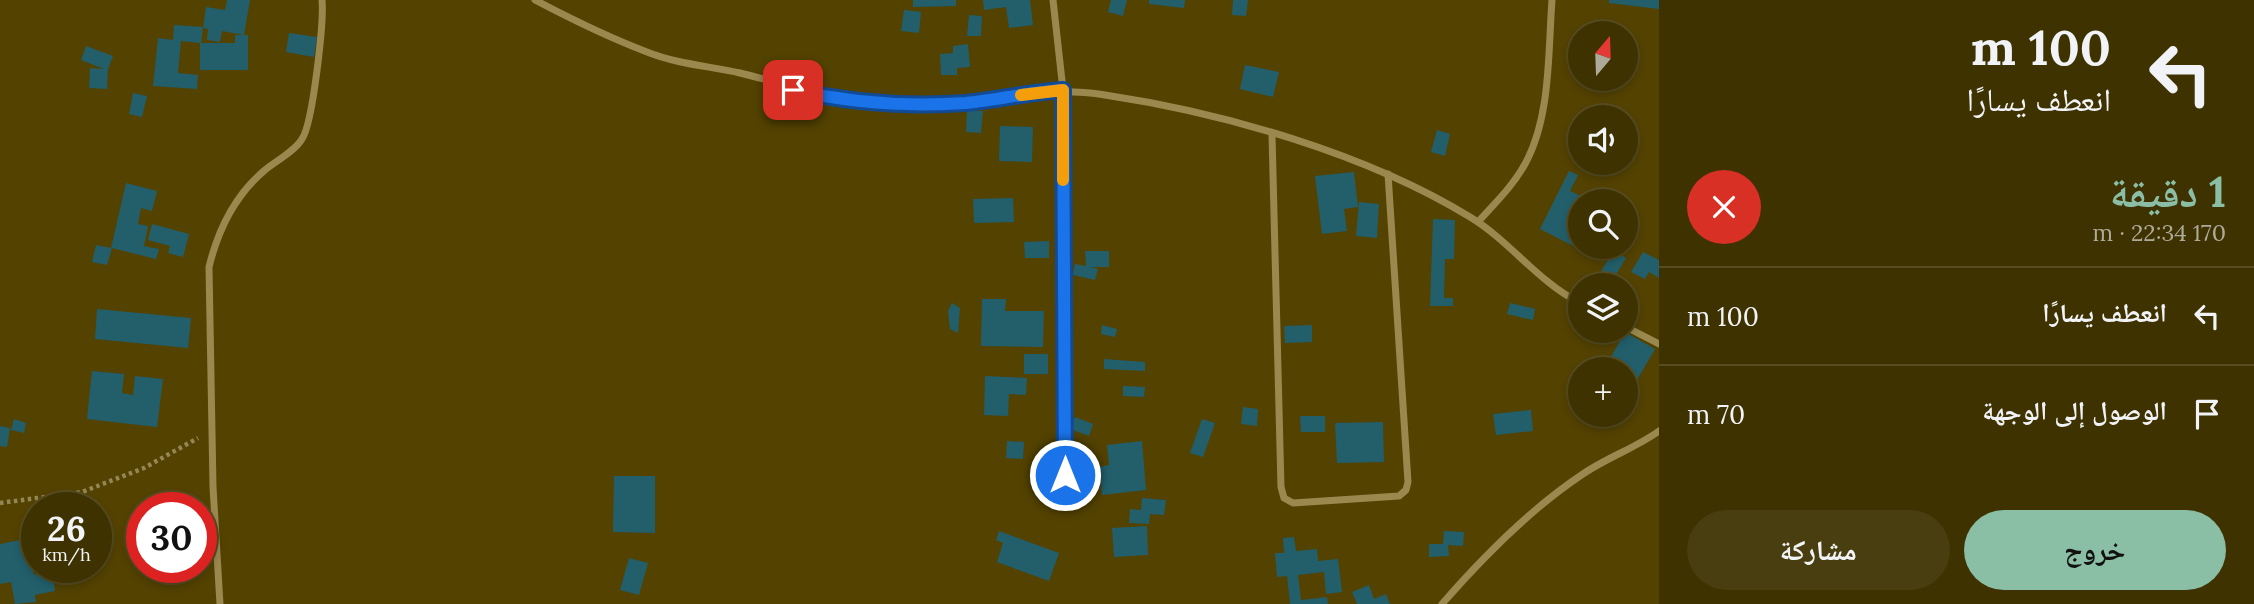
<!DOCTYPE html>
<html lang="ar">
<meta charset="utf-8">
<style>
body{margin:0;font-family:Lora,"Noto Naskh Arabic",serif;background:#493e0f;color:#f1f3f6;direction:rtl;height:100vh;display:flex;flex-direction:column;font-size:26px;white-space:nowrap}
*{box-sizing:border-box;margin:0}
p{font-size:23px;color:#adaa99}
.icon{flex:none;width:38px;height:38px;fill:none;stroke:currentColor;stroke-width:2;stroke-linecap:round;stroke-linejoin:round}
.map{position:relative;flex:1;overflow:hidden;direction:ltr}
.side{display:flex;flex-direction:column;background:#3e3200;width:595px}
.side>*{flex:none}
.hud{background:#3e3200;color:#f1f3f6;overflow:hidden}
.needle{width:46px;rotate:19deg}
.fabs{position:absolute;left:1568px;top:21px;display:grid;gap:14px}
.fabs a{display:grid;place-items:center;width:70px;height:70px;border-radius:50%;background:#3e3200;box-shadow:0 4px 10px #0003,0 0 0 2px #574d22;font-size:35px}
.speed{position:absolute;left:21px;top:492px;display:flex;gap:14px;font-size:35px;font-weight:700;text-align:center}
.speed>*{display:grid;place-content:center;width:91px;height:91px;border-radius:50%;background:#3e3200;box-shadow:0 4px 10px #0003,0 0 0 2px #574d22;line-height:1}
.speed small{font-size:18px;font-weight:400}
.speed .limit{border:10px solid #d22;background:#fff;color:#111}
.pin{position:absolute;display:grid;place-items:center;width:60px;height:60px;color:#fff;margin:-30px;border-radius:14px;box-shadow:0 4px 10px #0006}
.me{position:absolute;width:77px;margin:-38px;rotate:0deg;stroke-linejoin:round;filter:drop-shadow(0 0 5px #0008)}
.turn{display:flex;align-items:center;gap:24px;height:147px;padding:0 28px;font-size:32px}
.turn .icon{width:91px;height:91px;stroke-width:2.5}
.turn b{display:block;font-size:49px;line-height:60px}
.round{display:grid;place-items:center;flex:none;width:74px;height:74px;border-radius:37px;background:#493e0f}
.overview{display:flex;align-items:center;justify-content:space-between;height:119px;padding:0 28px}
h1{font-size:42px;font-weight:700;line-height:52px;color:#8abfa5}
.cta{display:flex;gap:14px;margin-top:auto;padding:14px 28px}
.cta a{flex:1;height:80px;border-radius:42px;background:#8abfa5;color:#111;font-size:28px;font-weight:700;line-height:80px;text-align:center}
.cta a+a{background:#493e0f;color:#f1f3f6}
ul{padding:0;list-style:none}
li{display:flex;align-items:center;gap:21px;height:98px;padding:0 28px;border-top:2px solid #574d22}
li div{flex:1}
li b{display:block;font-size:26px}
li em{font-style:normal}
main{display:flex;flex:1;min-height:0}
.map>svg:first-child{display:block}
.building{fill:#225f6b}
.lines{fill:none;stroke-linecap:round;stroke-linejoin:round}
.path{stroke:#948655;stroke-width:4.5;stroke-dasharray:3.5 3.5;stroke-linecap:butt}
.minor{stroke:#9a884e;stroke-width:7}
.route-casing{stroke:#114b97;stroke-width:18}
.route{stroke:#1a73e8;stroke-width:12}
.slow{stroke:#f59e0b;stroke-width:12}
</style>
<main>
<section class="side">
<div class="hud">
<div class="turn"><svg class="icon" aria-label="left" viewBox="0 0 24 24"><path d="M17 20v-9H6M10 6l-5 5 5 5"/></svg><div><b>100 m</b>انعطف يسارًا</div></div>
</div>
<div class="overview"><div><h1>1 دقيقة</h1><p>170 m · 22:34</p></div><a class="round" style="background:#d93025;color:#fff"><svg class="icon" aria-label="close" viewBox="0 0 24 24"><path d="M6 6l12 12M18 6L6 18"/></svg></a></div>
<ul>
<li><svg class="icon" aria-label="left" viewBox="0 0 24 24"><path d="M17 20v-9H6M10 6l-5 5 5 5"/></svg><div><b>انعطف يسارًا</b></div><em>100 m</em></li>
<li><svg class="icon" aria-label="arrive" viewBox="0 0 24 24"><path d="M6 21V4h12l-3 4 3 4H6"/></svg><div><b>الوصول إلى الوجهة</b></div><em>70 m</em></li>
</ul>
<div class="cta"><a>خروج</a><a>مشاركة</a></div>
</section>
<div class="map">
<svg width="1659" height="604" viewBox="0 0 1659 604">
<rect width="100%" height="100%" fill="#534200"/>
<g class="building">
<polygon points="227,0 250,0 244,35 222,31 220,42 207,40 208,29 203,28 206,7 225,10"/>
<polygon points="913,0 956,0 956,6 913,7"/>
<polygon points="983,0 1030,0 1033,25 1009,28 1006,7 984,10"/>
<polygon points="1111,0 1127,0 1123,16 1108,12"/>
<polygon points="1149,0 1185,0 1184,8 1149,4"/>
<polygon points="1233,0 1248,0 1246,16 1232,15"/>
<polygon points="1609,0 1659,0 1659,9 1609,3"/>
<polygon points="904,10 921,12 919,33 901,31"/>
<polygon points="969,15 982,16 981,36 967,36"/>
<polygon points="174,25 203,27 201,43 235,43 235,35 248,35 248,70 200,70 200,43 181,41 178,73 198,75 197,89 153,86 158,38 173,40"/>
<polygon points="289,33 317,37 314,57 286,52"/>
<polygon points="968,44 970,67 957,68 957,75 941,75 940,54 953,53 953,46"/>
<polygon points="86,46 113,56 108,69 107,89 89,88 90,68 104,69 81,60"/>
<polygon points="1245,65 1279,72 1273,97 1240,89"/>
<polygon points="133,93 147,96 142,117 129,114"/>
<polygon points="967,111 983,111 981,133 966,132"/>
<polygon points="1000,126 1033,127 1032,162 999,161"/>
<polygon points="1437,130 1450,134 1445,156 1431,152"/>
<polygon points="1569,171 1578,175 1570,191 1592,201 1580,201 1580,247 1595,247 1591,255 1540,229"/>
<polygon points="1354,172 1358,207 1344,209 1347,231 1322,234 1315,176"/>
<polygon points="126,183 157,191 152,211 141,208 138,224 148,226 144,246 159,249 156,259 112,248 107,265 92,262 96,245 111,248"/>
<polygon points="1013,198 1014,222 974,223 973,199"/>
<polygon points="1359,202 1379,204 1377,238 1356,236"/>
<polygon points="1433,219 1455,220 1454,259 1445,259 1444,298 1453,298 1453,306 1430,306"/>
<polygon points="152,224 189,234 183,257 168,253 170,246 148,240"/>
<polygon points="1049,241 1049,258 1025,258 1024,242"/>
<polygon points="1614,250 1626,258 1612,281 1600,273"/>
<polygon points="1085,251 1109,251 1109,267 1091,267 1098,269 1095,280 1073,275 1075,264 1086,266"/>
<polygon points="1643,252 1659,260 1659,278 1649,272 1645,279 1631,272"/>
<polygon points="982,299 1006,299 1005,311 1044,311 1043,347 981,346"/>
<polygon points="952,303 960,308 958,333 950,329 948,311"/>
<polygon points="1510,303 1535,309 1533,320 1507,314"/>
<polygon points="97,309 191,318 188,348 95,339"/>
<polygon points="1102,325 1117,329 1115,337 1101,334"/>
<polygon points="1312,325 1312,342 1285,343 1284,326"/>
<polygon points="1625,332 1655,349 1630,392 1626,389 1626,369 1617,369 1608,362"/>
<rect x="1024" y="354" width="24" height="20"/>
<polygon points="1104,359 1145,362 1145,371 1104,369"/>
<polygon points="92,371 124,374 122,393 133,395 135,376 163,379 157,427 87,419"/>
<polygon points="985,376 1027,378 1026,395 1009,394 1008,416 984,415"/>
<polygon points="1123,386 1145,387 1144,397 1123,396"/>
<polygon points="1243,407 1258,409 1257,426 1241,424"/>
<polygon points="1531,410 1533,431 1496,435 1493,414"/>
<polygon points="1300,416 1325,416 1325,432 1301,432"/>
<polygon points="1075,417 1093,424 1089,436 1070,429"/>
<polygon points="14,419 26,423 24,433 11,430"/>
<polygon points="1202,419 1215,423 1203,457 1190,453"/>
<polygon points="1383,422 1384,462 1337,463 1335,423"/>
<polygon points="0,426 10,428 7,447 0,446"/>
<polygon points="1007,441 1024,442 1023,459 1006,458"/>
<polygon points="1142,441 1146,490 1102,495 1099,467 1109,465 1107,445"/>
<polygon points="614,476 655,476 655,533 613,532"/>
<polygon points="1142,498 1166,500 1164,515 1150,514 1149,524 1129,523 1130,509 1141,510"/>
<polygon points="1147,526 1148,555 1114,557 1112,528"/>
<polygon points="999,531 1059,553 1049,581 997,562 1003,543 996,540"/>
<polygon points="1444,531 1464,532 1463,546 1448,545 1449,556 1429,557 1429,544 1443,544"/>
<polygon points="1294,537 1296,551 1317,549 1318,561 1338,559 1342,592 1326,594 1324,572 1298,575 1301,600 1327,597 1328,604 1290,604 1287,576 1277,577 1275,553 1284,553 1283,538"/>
<polygon points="25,539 27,546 37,544 37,560 31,561 34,575 44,572 42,567 64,567 65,573 53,576 55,591 35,595 36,602 15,604 11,582 0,584 0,544"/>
<polygon points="629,558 648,563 639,595 620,590"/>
<polygon points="1369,585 1374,599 1386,594 1390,604 1357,604 1352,592"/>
</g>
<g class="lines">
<polyline class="path" points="0,503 82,492 144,468 198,438"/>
<g class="minor">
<path d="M535 0C571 19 610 38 647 52 677 64 709 66 740 73 790 85 836 103 888 105 961 108 1033 83 1105 95 1225 113 1367 154 1470 217 1510 241 1538 282 1580 303"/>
<polyline points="1053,0 1063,90 1066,502"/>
<polyline points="1272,135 1281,487 1284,498 1293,503 1399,496 1406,490 1408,482 1388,174"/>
<path d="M1478 222C1495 203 1513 186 1525 164 1551 117 1548 52 1552 0"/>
<polyline points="1626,327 1659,344"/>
<path d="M220 604 213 487 209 267C218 230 235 195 265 170 276 161 295 151 302 139 313 123 324 21 322 0"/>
<path d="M1442 604C1483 557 1528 511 1580 476 1605 458 1634 449 1659 431"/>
</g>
</g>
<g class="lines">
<defs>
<path id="route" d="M793 90C851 103 906 107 966 103 998 100 1030 92 1063 90L1065 475"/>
</defs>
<use href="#route" class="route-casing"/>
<use href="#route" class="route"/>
<polyline class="slow" points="1021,95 1063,90 1063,180"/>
</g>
</svg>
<div class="fabs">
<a><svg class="needle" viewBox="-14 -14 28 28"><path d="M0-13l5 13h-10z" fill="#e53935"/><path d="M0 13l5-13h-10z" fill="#adaa99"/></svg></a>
<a><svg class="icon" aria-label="sound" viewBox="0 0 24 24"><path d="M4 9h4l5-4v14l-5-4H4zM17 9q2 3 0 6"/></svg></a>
<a><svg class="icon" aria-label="search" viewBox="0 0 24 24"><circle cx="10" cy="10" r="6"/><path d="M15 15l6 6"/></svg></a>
<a><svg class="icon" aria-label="layers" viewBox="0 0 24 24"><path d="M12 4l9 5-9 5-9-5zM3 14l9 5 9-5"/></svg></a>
<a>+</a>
</div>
<div class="speed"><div>26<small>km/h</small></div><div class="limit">30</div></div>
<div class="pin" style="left:793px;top:90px;background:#d93025"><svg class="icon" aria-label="arrive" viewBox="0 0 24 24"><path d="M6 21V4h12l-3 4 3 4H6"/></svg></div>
<svg class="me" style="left:1065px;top:475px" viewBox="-20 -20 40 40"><circle r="17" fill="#1a73e8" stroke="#fff" stroke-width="3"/><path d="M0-11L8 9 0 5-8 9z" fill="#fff"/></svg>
</div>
</main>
